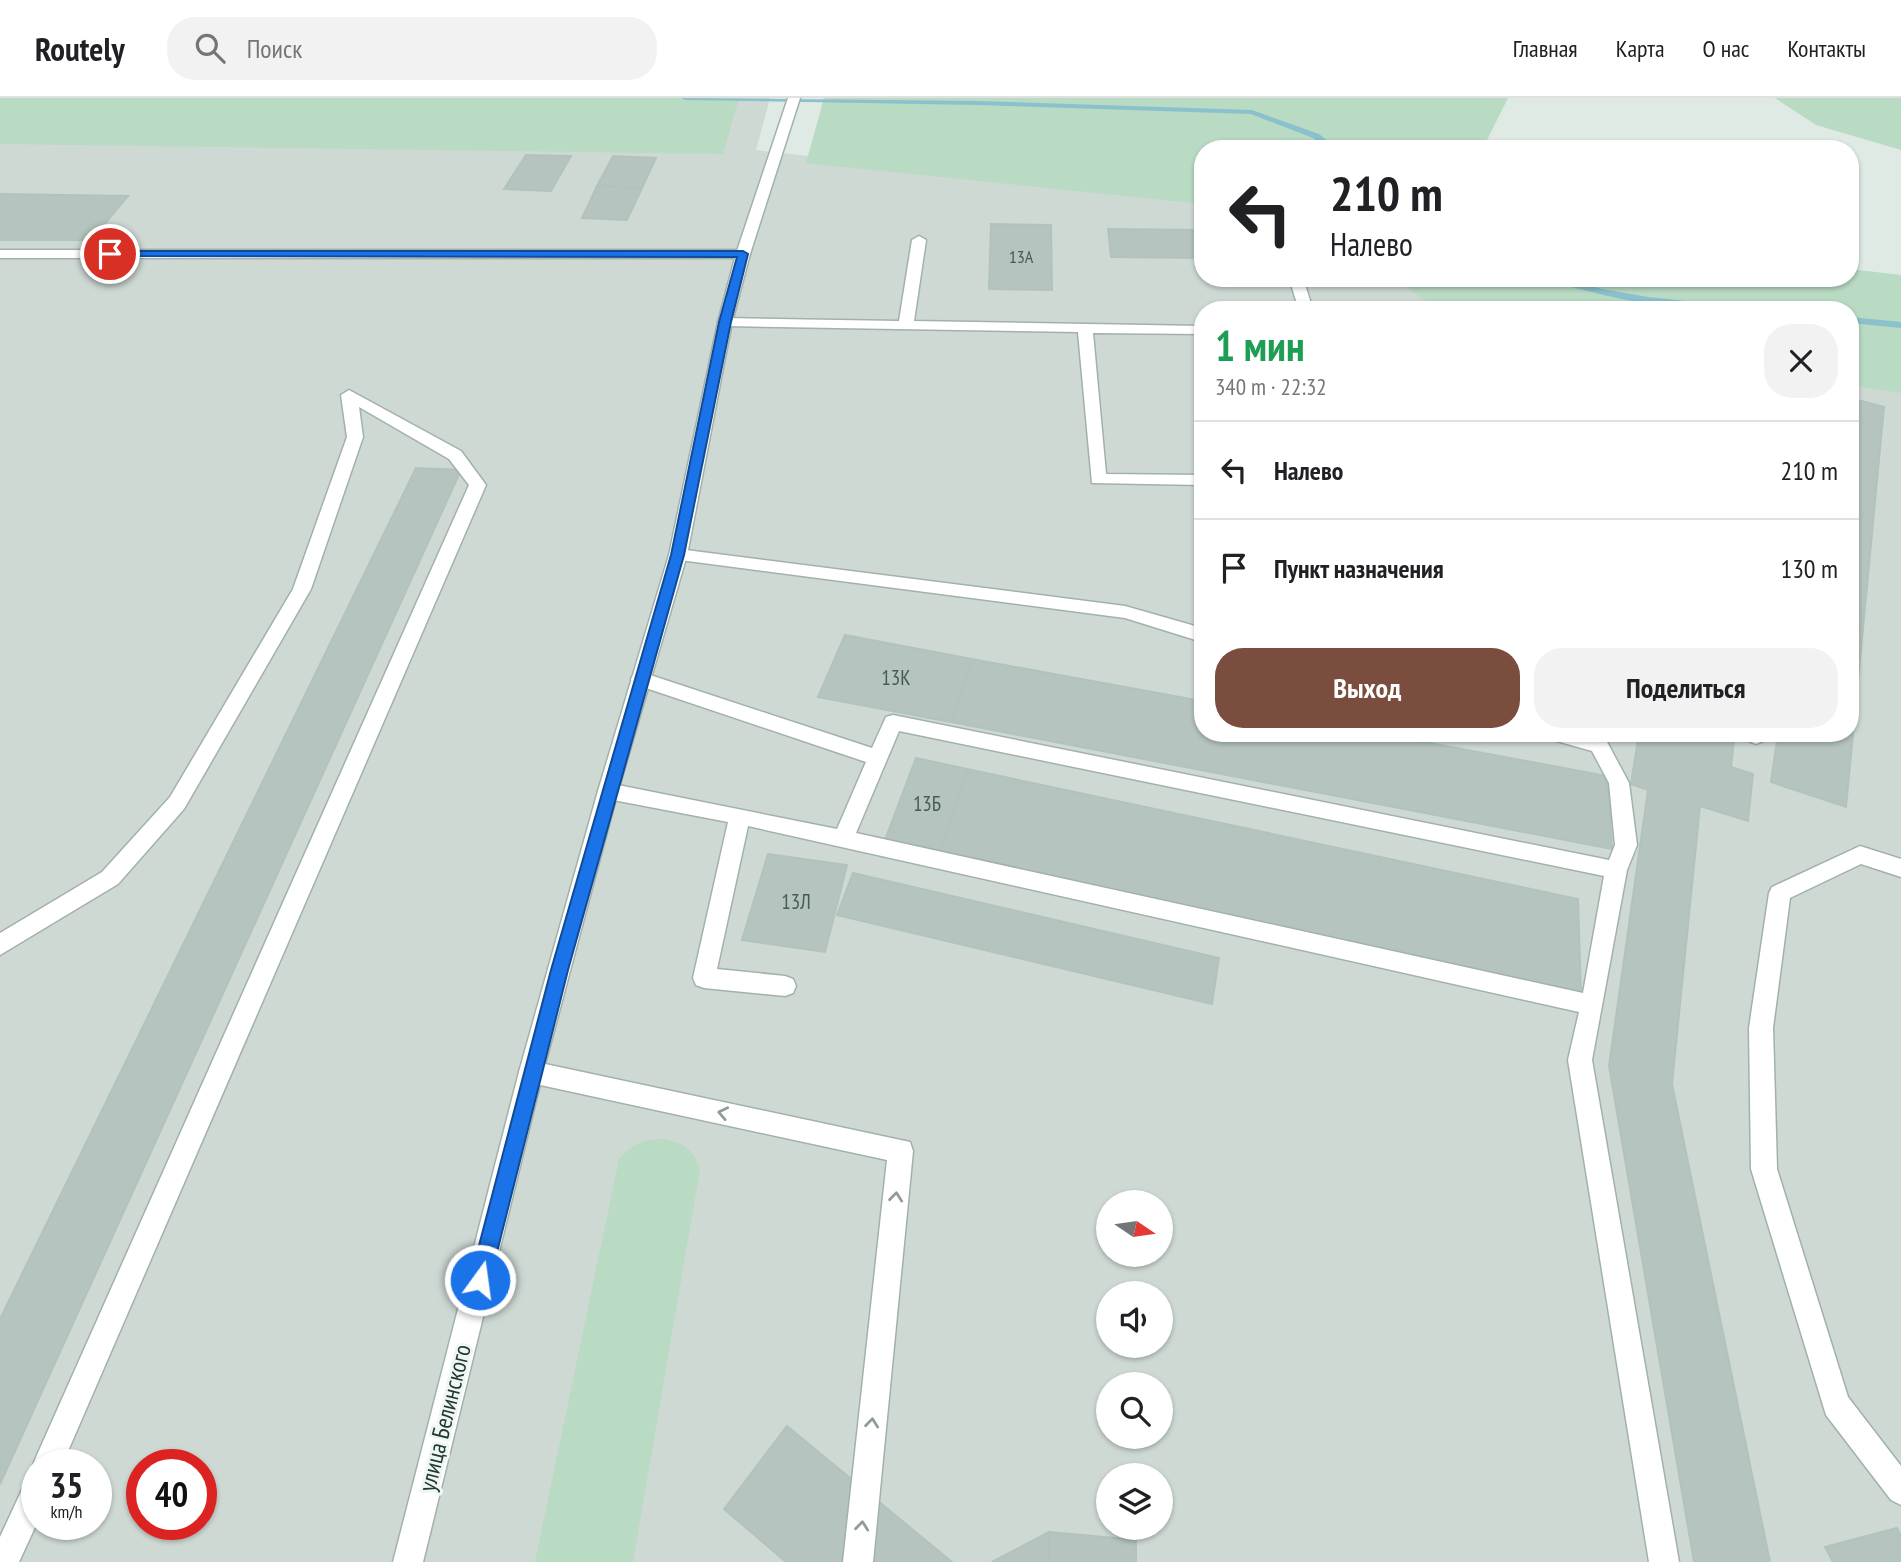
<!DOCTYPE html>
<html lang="ru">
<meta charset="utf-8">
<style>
body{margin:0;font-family:"PT Sans Narrow",sans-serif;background:#f2f2f2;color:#202124;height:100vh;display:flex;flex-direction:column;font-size:26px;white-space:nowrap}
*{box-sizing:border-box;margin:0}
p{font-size:23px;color:#757577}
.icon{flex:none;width:38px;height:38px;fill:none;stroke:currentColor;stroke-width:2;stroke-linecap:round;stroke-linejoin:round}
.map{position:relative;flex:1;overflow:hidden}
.side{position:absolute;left:1194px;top:203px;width:665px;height:441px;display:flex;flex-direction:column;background:#fff;border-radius:28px;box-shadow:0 2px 5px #0004}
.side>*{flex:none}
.top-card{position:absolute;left:1194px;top:42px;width:665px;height:147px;border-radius:28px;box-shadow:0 2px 5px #0004;background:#fff;color:#202124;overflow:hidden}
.needle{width:46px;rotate:103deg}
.tools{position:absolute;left:1096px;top:1092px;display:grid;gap:14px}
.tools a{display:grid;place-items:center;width:77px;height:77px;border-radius:50%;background:#fff;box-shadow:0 2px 5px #0004;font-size:35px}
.speed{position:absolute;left:21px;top:1351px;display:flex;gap:14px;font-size:35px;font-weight:700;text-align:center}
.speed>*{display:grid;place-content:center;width:91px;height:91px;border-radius:50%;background:#fff;box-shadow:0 2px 5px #0004;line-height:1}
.speed small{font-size:18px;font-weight:400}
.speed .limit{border:10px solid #d22;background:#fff;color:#111}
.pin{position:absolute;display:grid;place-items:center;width:60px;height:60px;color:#fff;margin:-30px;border:4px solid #fff;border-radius:50%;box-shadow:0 2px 7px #0007}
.me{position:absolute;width:77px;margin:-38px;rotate:14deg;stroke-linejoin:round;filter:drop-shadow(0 0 5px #0008)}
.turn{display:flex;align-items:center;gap:24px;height:147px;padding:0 21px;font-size:32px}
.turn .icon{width:91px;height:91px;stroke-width:2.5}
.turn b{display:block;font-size:49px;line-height:60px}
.round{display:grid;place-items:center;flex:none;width:74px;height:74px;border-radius:28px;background:#f2f2f2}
.overview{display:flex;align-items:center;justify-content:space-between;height:119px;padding:0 21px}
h1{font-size:42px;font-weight:600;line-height:52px;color:#1e9e55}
.action{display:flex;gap:14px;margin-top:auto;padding:14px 21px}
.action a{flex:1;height:80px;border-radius:28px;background:#7b4d3e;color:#fff;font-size:28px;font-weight:600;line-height:80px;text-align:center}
.action a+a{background:#f2f2f2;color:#202124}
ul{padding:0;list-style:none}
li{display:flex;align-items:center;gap:21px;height:98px;padding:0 21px;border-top:2px solid #e0e0e0}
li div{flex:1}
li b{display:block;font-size:26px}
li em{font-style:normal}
header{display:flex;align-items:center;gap:42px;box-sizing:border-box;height:98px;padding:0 35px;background:#fff;border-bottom:2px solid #e0e0e0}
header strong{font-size:33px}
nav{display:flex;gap:38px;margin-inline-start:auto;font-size:24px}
.search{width:490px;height:63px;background:#f2f2f2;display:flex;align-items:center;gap:18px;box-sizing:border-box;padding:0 24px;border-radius:28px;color:#757577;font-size:26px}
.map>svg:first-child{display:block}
.built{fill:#ced9d4;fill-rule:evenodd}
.green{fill:#b9dac3}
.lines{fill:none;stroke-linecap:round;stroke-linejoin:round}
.stream{fill:#8ac1cc;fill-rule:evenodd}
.building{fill:#b5c4be;stroke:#b2c3bc;stroke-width:2}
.service-casing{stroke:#a2b1ac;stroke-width:3}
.tertiary-casing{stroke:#a2b1ac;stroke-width:3}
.service{fill:#fff;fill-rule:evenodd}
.tertiary{fill:#fff;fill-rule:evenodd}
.oneway{stroke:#909c99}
.route{fill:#1a73e8;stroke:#114b97;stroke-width:2}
.labels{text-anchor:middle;stroke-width:6;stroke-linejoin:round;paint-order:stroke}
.far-number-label{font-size:18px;fill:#465c56}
.number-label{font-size:21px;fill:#465c56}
.street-label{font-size:24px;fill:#213933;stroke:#f0f7f3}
</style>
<header>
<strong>Routely</strong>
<div class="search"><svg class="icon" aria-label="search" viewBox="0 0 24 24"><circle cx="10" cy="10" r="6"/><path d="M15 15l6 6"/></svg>Поиск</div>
<nav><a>Главная</a><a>Карта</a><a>О нас</a><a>Контакты</a></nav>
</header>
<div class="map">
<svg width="1901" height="1464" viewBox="0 0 1901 1464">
<rect width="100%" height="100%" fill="#dfeae5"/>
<path class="built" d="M0 0H770L756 52 1202 103V180H1850L1901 183V1464H0ZM1202 212H1850V635H1202ZM1108 1104H1160V1157H1108ZM1108 1195H1160V1248H1108ZM1108 1286H1160V1339H1108ZM37 1367H96V1426H37ZM142 1367H201V1426H142ZM1108 1377H1160V1430H1108Z"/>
<g class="green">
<polygon points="0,0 739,0 723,56 0,46"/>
<polygon points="824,0 1508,0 1487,42 1493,51 1202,51 1202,106 806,65"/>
<polygon points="1775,0 1901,0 1901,52 1816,27"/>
<polygon points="1850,171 1901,177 1901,295 1850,287 1850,212 1437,212 1395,180 1850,180"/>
<path d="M662 1041C682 1044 693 1051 700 1071L633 1464H535L619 1061C633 1046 642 1042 662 1041Z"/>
</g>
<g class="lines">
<g class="stream">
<polygon points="681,0 977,3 1252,12 1319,36 1338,51 1328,51 1313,40 1251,16 977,7 685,2"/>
<path d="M1551 180H1566L1602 191 1648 199 1743 209 1748 212C1694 212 1639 207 1587 193 1575 190 1561 187 1551 180Z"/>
<polygon points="1850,219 1901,224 1901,230 1850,225"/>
</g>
</g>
<g class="building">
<polygon points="526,57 571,58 551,93 504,91"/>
<polygon points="613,58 656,60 642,90 597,88"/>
<polygon points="597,88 642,90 627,122 582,120"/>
<polygon points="0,96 128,98 91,142 0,142"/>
<polygon points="991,126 1051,127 1052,192 989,191"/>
<polygon points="1108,131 1202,132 1202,160 1111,159"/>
<polygon points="1850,300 1884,309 1846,709 1771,684 1778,635 1850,635"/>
<polygon points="416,370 461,372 0,1386 0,1221"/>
<polygon points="845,537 972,561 951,624 818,599"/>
<polygon points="972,561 1202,603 1202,635 1376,635 1607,678 1612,751 951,624"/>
<polygon points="1639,635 1708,635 1734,643 1731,669 1753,676 1748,723 1700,708 1672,986 1770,1464 1694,1464 1609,968 1648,692 1631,686"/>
<polygon points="916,660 967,671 939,754 885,742"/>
<polygon points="967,671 1578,801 1581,897 939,754"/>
<polygon points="768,756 847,767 825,854 742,842"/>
<polygon points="853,775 1219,860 1212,906 837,817"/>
<polygon points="787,1328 952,1464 786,1464 724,1411"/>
<polygon points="1897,1430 1901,1438 1901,1464 1833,1464 1825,1449"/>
<polygon points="1049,1434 1136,1442 1136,1464 1048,1464"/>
<polygon points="1049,1434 1048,1464 992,1464"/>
</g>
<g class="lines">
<defs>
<g id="service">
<polygon points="919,138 926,142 914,223 1202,228 1202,236 1093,235 1106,376 1202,377 1202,387 1092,385 1078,234 725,228 718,224 725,220 899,223 912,142"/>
<polygon points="0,152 743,152 750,156 743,160 0,160"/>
<polygon points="1289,180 1303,180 1313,212 1299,212"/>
<polygon points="349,292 461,353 486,387 62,1367 37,1367 37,1425 19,1464 0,1464 0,1439 27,1381 37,1377 33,1367 37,1357 469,387 449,361 359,309 363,339 311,491 184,711 118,786 0,857 0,835 102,774 170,699 293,491 347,339 341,297"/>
<polygon points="678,451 1125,508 1202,530 1202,544 1125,520 672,461 669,457"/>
<path d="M641 574 872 650 886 619 893 617 1609 762 1615 747 1609 685 1592 653 1546 640 1543 635H1583L1606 642 1629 685 1637 747 1627 772 1592 962 1679 1464H1649L1568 962 1579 914 748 728 717 871 785 878 793 881 796 888 793 895 785 898 704 890 696 887 693 880 728 724 608 701 601 699 598 693 601 687 608 685 837 731 866 664 634 586 631 581 634 576ZM899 633 1604 778 1583 895 856 735Z"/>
<polygon points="1738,635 1766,635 1763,643 1756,646 1741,640"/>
<polygon points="1860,748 1901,761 1901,779 1861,766 1790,800 1773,930 1777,1071 1848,1299 1901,1368 1901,1407 1891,1402 1826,1317 1751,1071 1749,930 1769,795 1772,789"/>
<polygon points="531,963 910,1044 913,1053 873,1464 843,1464 887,1062 531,985 523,982 519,974 523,966"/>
</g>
<polygon id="tertiary" points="788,0 800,0 750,156 732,224 687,457 618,693 543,974 423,1464 393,1464 519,974 598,693 669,457 718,224 736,156"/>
</defs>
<use href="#service" class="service-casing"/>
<use href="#tertiary" class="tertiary-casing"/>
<use href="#service" class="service"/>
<use href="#tertiary" class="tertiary"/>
</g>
<defs><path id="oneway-chevron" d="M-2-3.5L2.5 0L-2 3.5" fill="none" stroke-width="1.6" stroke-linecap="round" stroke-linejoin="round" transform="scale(1.75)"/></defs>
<g class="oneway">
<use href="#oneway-chevron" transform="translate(723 1015) rotate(-168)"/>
<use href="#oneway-chevron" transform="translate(896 1099) rotate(-84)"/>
<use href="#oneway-chevron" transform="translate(872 1325) rotate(-84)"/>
<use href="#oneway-chevron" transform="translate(862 1428) rotate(-84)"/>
</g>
<polygon class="route" points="110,153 743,153 748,156 731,224 684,457 568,872 490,1182 487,1189 480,1192 473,1189 470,1182 551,872 671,457 719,224 737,159 106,158 106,154"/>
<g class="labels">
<g class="far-number-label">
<text x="1021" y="165">13А</text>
</g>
<g class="number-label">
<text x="896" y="587">13К</text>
<text x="927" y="713">13Б</text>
<text x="796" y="811">13Л</text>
</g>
<g class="street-label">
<text transform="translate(445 1320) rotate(-76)" y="8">улица Белинского</text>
</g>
</g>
</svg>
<div class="tools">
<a><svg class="needle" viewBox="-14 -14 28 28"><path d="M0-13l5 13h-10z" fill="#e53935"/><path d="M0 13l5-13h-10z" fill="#757577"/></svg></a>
<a><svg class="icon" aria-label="sound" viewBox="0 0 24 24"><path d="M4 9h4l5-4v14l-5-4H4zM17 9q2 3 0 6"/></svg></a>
<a><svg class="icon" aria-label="search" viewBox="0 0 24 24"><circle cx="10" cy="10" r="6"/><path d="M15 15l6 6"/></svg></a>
<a><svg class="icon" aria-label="layers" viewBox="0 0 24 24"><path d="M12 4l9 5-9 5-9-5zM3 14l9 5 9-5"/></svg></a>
</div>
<div class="speed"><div>35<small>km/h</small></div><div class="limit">40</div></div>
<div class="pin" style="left:110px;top:156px;background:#d93025"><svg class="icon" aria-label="arrive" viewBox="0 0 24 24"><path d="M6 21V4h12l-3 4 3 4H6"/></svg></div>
<svg class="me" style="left:480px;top:1182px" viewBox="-20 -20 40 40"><circle r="17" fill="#1a73e8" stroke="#fff" stroke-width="3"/><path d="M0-11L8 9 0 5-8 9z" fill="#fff"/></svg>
<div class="top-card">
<div class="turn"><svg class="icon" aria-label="left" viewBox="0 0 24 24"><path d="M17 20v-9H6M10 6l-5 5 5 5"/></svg><div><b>210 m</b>Налево</div></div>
</div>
<section class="side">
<div class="overview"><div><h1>1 мин</h1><p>340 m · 22:32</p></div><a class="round"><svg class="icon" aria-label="close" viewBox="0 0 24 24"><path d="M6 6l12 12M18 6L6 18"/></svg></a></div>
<ul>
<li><svg class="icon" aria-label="left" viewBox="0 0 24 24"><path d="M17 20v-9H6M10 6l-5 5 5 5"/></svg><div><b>Налево</b></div><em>210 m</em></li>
<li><svg class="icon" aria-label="arrive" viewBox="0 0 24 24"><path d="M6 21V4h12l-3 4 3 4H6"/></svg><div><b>Пункт назначения</b></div><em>130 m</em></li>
</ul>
<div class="action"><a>Выход</a><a>Поделиться</a></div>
</section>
</div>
